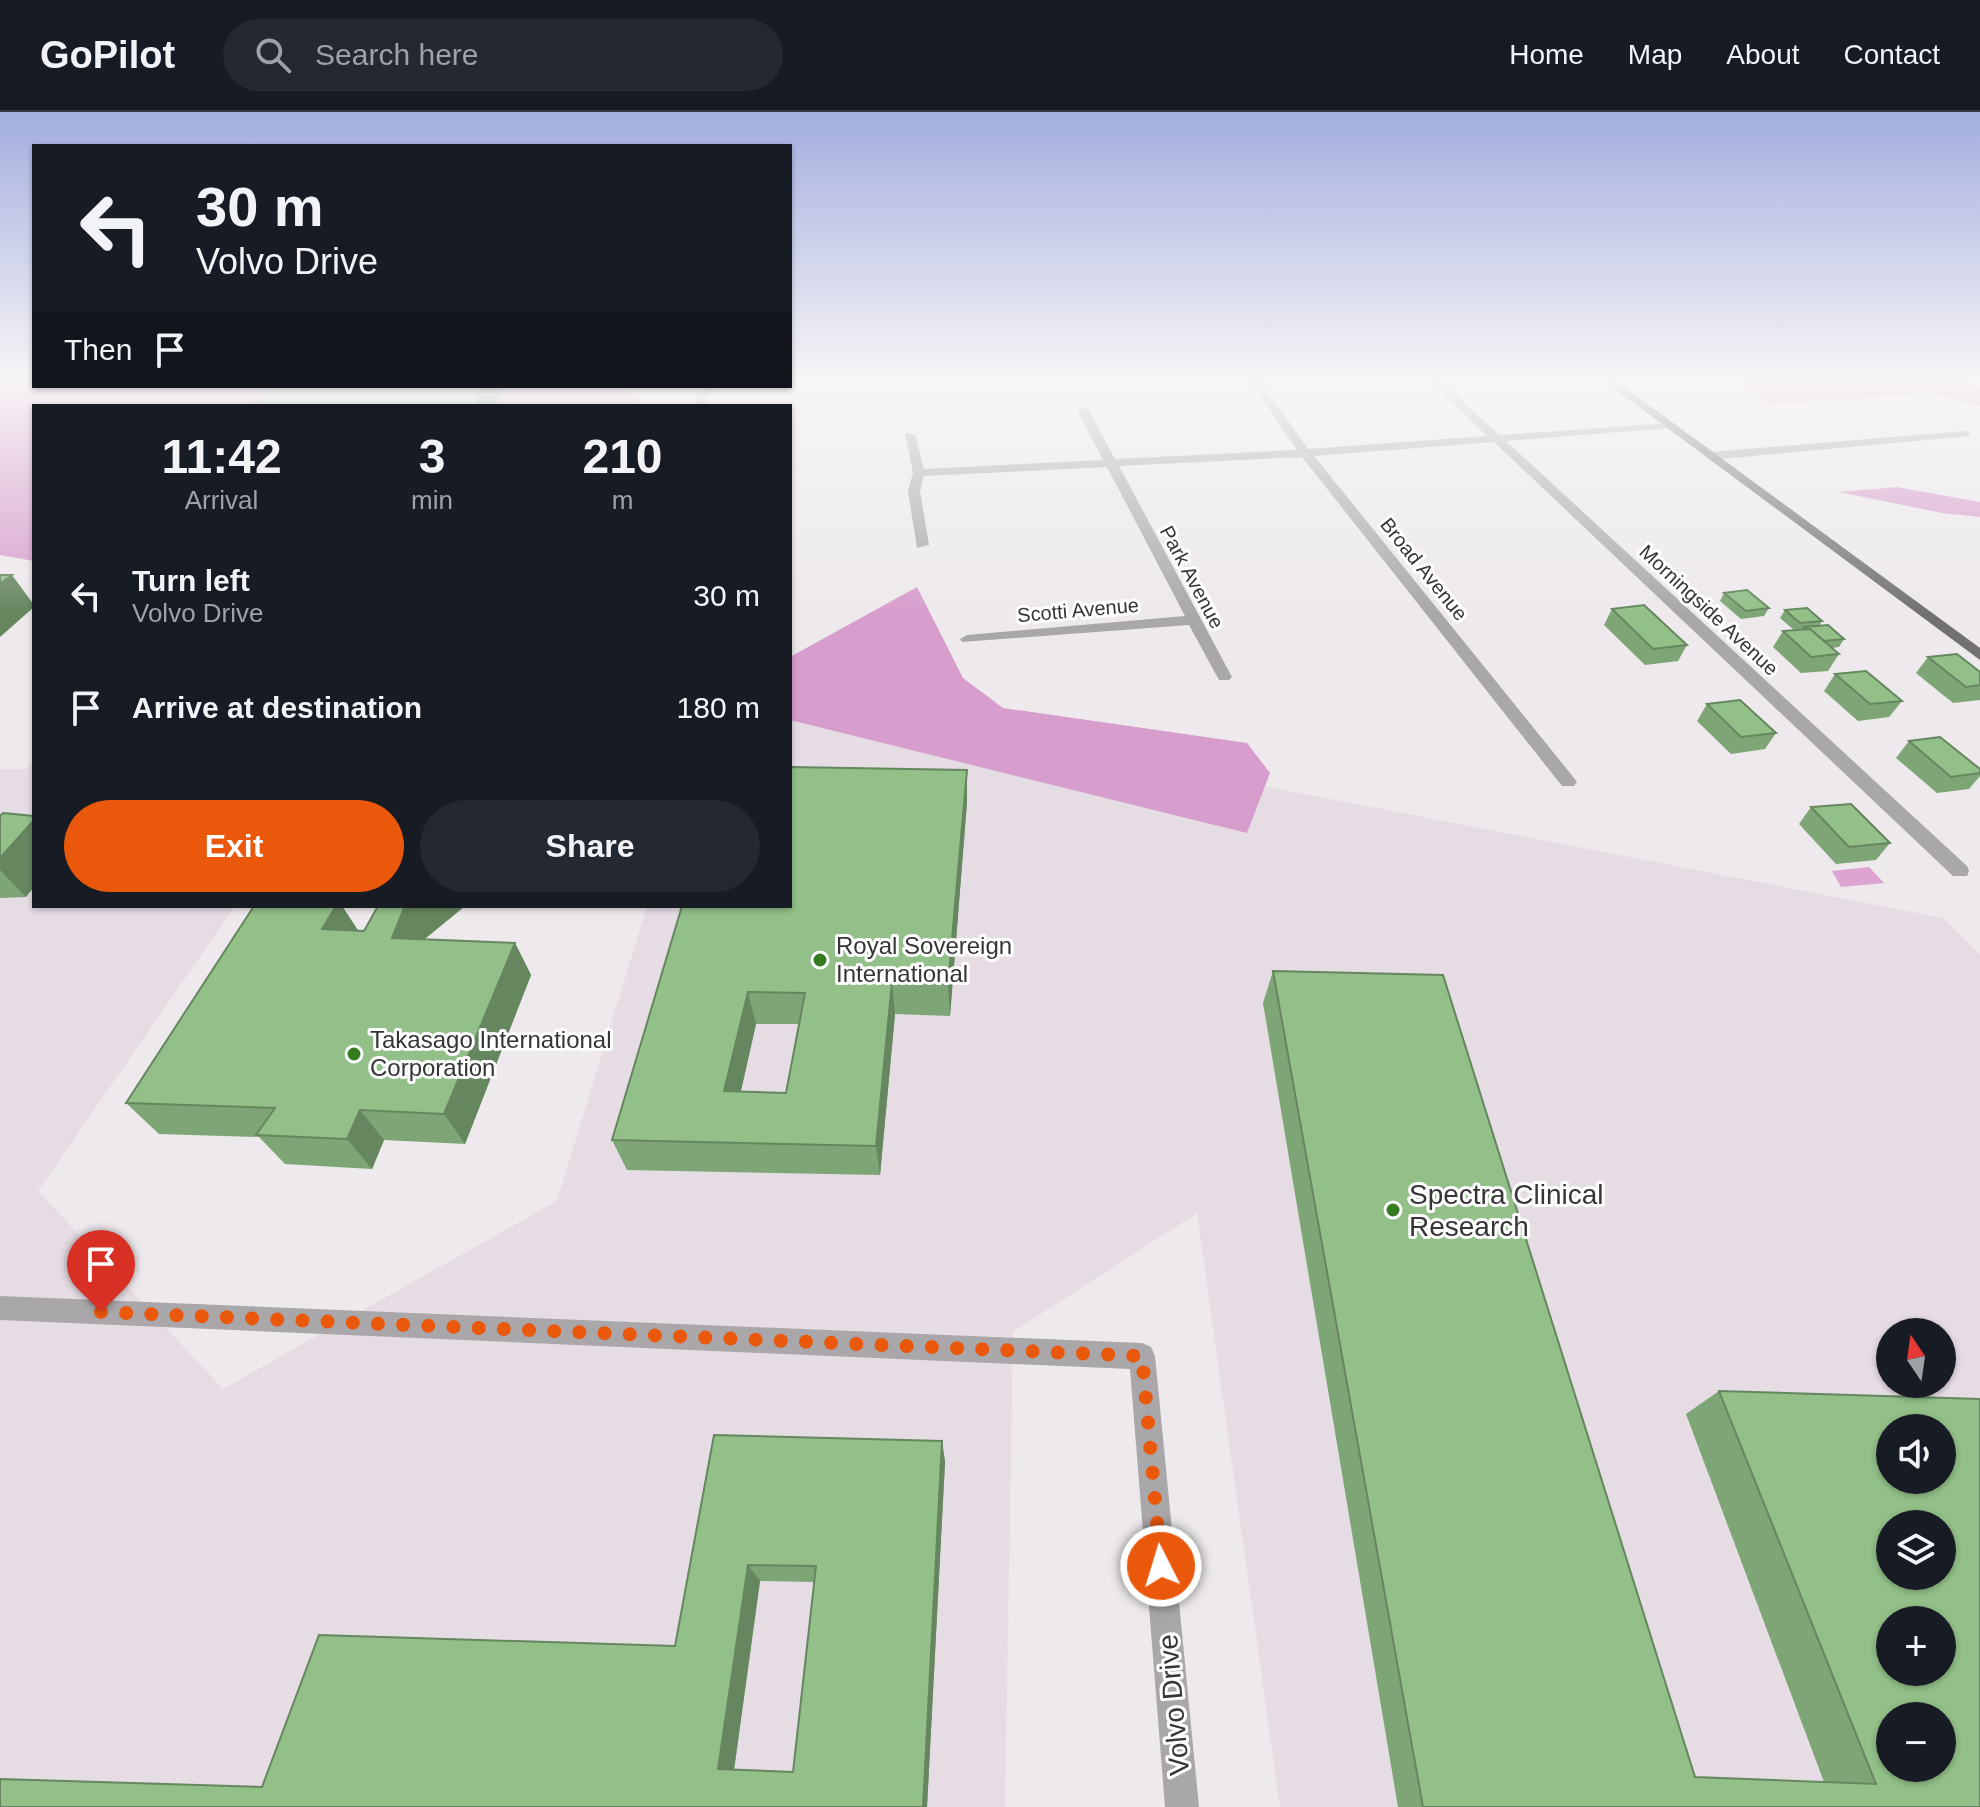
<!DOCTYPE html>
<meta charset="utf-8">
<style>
body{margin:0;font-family:Helvetica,sans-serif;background:#242831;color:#f1f3f6;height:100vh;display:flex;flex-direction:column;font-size:30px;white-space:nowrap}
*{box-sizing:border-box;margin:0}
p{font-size:26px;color:#9ea1a6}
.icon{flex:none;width:44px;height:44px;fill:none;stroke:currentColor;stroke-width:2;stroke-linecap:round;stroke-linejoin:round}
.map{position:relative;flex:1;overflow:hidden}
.details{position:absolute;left:32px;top:292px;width:760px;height:504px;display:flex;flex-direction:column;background:#171b24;border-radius:0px;box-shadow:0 2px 6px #0004}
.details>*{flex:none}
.hud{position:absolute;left:32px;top:32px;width:760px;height:244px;border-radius:0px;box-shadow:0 2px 6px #0004;background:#171b24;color:#f1f3f6;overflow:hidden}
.needle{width:52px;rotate:347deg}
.tools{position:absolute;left:1876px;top:1206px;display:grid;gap:16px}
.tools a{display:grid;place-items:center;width:80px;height:80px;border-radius:50%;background:#171b24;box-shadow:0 2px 6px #0004;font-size:40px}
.pin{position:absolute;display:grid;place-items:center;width:68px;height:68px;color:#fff;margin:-82px -34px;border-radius:50% 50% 50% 0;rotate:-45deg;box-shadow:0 0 8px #0007}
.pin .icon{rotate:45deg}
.me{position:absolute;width:88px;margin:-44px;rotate:355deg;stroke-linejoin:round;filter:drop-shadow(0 0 6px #0008)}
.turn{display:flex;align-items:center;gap:28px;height:168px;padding:0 32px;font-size:36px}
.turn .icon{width:104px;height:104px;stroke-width:2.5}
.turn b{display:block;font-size:56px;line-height:68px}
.then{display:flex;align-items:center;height:76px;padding:0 32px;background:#0003;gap:16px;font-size:30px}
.eta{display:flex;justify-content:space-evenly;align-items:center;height:136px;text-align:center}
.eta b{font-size:48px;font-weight:700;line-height:56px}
.button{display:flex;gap:16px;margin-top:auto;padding:16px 32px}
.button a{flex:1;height:92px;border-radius:48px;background:#ea580c;color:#fff;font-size:32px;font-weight:700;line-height:92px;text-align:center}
.button a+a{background:#242831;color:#f1f3f6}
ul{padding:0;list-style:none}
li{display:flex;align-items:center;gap:24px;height:112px;padding:0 32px}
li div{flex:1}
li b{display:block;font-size:30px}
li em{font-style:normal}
header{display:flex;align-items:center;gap:48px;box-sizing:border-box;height:112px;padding:0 40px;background:#171b24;border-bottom:2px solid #363941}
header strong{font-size:38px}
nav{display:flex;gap:44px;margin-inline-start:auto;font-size:28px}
.search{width:560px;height:72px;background:#242831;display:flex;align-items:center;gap:20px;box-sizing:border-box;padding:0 28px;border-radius:44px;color:#9ea1a6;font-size:30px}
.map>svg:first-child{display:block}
.built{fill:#e6dce4;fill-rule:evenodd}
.forest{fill:#d79dcc}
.water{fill:#dda4d2}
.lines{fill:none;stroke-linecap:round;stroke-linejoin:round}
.minor{fill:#a9a7a9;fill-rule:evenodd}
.major{fill:#727072;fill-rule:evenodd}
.wall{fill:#7ea575;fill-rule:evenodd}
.shaded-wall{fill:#66865f}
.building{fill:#92c088;stroke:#66865f;stroke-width:2;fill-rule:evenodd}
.route{stroke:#ea580c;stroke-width:14;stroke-dasharray:0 25.2}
.poi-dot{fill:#357c21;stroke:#fff;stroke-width:3}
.labels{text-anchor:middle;stroke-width:6;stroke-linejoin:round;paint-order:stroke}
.far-street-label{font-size:20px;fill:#363536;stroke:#fff}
.poi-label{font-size:24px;fill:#363536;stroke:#fff;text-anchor:start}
.near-poi-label{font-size:28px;fill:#363536;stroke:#fff;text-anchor:start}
.near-street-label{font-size:28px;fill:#363536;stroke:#fff}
</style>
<header>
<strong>GoPilot</strong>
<div class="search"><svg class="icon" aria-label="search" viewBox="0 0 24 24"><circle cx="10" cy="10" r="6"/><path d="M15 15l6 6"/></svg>Search here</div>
<nav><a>Home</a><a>Map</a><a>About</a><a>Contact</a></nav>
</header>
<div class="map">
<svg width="1980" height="1695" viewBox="0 0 1980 1695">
<rect width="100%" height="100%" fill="#ede9ec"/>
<path class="built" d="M790 582 1943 806 1980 843V1695H1280L1197 1101 1013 1220 1005 1695H0V657H26L34 648V794H235L38 1079 223 1277 557 1089 647 794H790ZM1890 1220H1942V1272H1890ZM1890 1316H1942V1368H1890ZM1890 1412H1942V1464H1890ZM1890 1508H1942V1560H1890ZM1890 1604H1942V1656H1890Z"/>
<g class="forest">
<polygon points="0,266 34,266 34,274 626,274 623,277 643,287 636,294 34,294 34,449 0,443"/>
<polygon points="1736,266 1963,266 1980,277 1980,294 1932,281 1768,292"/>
<polygon points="1897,375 1980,390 1980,405 1942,401 1839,380"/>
<polygon points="917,475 963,566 1003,596 1247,631 1270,661 1247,721 790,608 790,545"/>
</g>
<polygon class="water" points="1869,755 1884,771 1841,775 1832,759"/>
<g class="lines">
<g class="minor">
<polygon points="1248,266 1258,266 1308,337 1487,324 1427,266 1438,266 1499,323 1673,311 1675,313 1669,316 1506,329 1967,754 1969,759 1967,764 1953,764 1494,330 1314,344 1574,666 1577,670 1574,674 1562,674 1302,345 1119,354 1232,565 1229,568 1219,568 1189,513 962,530 960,527 967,523 1185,504 1107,355 924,364 920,379 929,433 917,436 908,379 913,361 905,321 915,323 924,357 1103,348 1077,298 1083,295 1089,298 1115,347 1297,338"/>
<polygon points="708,274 720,274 706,285 706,294 694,294 696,284"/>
<polygon points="1965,319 1971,322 1969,324 1711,348 1705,344 1711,340"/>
<polygon points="0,1184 1142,1231 1151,1235 1155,1244 1199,1695 1165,1695 1130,1257 0,1208"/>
</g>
<polygon class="major" points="1600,266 1612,266 1980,536 1980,548"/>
</g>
<g class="wall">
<polygon points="1724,481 1769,496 1764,504 1741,507 1720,489"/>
<polygon points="1612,497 1687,533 1678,549 1645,553 1604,513"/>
<polygon points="1785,498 1822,509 1819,514 1844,527 1839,535 1832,536 1839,542 1828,559 1801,561 1773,535 1783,519 1794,518 1780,506"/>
<polygon points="1928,545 1980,560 1980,588 1953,591 1916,561"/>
<polygon points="1835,562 1902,589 1889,605 1858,609 1824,579"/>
<polygon points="1707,592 1776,621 1765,637 1731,642 1697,609"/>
<polygon points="1909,629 1980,657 1980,664 1969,677 1937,681 1896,646"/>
<path d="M967 690 950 904 895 902 880 1063 627 1058 612 1028 682 794ZM756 912H799L786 981 741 979Z"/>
<polygon points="1811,695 1890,731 1876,748 1836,752 1799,712"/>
<polygon points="0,704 26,785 0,786"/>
<polygon points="342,794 358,818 364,819 465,794 425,827 515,831 531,863 465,1032 384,1028 372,1057 285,1052 259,1025 159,1022 126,991"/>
<polygon points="1273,859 1695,1665 1824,1670 1686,1302 1719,1279 1980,1695 1398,1695 1263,891"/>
<path d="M714 1323 942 1329 945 1350 927 1695 262 1675 675 1534ZM760 1469 814 1470 793 1660 734 1658Z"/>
</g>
<g class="shaded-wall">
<polygon points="483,274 503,274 495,294 475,294"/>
<polygon points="12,463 34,493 34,495 0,525 0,472"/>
<polygon points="967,658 967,690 950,904 948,872"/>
<polygon points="34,708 34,775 26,785 0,758 0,746"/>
<polygon points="336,794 342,794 360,822 322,817"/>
<polygon points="406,794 465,794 423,828 392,826 404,796"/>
<polygon points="515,831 531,863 465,1032 444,1002"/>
<polygon points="892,870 895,902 880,1063 876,1034"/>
<polygon points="748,880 756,912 734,1009 724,979"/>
<polygon points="360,998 384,1028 372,1057 347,1027"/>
<polygon points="942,1329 945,1350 927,1695 923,1695"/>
<polygon points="748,1453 760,1469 733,1665 718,1657"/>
</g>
<g class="building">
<polygon points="273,274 483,274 475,294 257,294"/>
<polygon points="0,463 12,463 0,472"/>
<polygon points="1747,478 1769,496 1746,499 1724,481"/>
<polygon points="1644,493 1687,533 1653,537 1612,497"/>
<polygon points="1807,496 1822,509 1800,511 1785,498"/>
<polygon points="1828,513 1844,527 1824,529 1810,517 1806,517 1804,515"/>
<polygon points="1810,517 1839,542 1811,545 1783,519"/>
<polygon points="1957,542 1980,560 1980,573 1966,575 1928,545"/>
<polygon points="1866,559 1902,589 1870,592 1835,562"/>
<polygon points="1740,588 1776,621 1741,625 1707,592"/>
<polygon points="1940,625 1980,657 1980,661 1951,665 1909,629"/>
<path d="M790 655 967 658 948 872 892 870 876 1034 612 1028 682 794H790ZM748 880 805 881 786 981 724 979Z"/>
<polygon points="1851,692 1890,731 1849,735 1811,695"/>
<polygon points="3,701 34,704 34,708 0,746 0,704"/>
<polygon points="254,794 336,794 322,817 364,819 378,794 406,794 404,796 392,826 515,831 444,1002 360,998 347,1027 256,1023 275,996 126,991"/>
<path d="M1273 859 1443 863 1695 1665 1876 1672 1719 1279 1980 1287V1695H1423ZM1890 1316H1942V1368H1890ZM1890 1412H1942V1464H1890ZM1890 1508H1942V1560H1890ZM1890 1604H1942V1656H1890Z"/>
<path d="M714 1323 942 1329 923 1695H0V1667L262 1675 319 1523 675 1534ZM748 1453 816 1454 793 1660 718 1657Z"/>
</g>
<linearGradient id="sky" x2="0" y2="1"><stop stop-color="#a3aedf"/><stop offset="0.53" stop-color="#f7f5f6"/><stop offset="1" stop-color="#f7f5f6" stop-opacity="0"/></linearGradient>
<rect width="1980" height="503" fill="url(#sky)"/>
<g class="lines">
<polyline class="route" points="101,1200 1142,1244 1161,1454"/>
</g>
<g class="poi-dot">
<circle cx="820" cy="848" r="8"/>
<circle cx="354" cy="942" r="8"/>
<circle cx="1393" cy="1098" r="8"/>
</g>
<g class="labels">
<g class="far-street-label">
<text transform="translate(1424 457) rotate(51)" y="7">Broad Avenue</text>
<text transform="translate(1192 465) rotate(62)" y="7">Park Avenue</text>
<text transform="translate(1078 498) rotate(-5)" y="7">Scotti Avenue</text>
<text transform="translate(1709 498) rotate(43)" y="7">Morningside Avenue</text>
</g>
<g class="poi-label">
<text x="836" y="842">Royal Sovereign<tspan x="836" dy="28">International</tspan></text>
<text x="370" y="936">Takasago International<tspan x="370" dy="28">Corporation</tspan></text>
</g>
<g class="near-poi-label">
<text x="1409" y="1092">Spectra Clinical<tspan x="1409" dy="32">Research</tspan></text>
</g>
<g class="near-street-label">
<text transform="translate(1173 1593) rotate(-95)" y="10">Volvo Drive</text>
</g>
</g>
</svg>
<div class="tools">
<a><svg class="needle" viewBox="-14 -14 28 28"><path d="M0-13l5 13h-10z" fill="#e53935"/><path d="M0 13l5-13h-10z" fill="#9ea1a6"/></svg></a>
<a><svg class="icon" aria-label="sound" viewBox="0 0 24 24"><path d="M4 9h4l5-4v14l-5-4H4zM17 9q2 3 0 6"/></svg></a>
<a><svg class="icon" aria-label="layers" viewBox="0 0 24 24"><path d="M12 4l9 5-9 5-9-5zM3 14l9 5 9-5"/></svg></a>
<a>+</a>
<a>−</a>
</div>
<div class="pin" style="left:101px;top:1200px;background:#d93025"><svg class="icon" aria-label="arrive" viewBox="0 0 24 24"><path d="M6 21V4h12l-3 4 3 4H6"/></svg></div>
<svg class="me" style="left:1161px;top:1454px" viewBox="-20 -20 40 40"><circle r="17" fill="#ea580c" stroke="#fff" stroke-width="3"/><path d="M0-11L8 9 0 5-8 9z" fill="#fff"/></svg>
<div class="hud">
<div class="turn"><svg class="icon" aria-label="left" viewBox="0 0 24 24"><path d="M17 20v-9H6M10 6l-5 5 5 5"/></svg><div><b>30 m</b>Volvo Drive</div></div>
<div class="then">Then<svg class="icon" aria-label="arrive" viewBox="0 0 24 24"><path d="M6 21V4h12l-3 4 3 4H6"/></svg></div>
</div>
<section class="details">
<div class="eta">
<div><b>11:42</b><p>Arrival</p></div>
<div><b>3</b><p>min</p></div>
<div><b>210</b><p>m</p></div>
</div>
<ul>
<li><svg class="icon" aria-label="left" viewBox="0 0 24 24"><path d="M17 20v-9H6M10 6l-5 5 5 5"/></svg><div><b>Turn left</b><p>Volvo Drive</p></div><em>30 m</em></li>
<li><svg class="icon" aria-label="arrive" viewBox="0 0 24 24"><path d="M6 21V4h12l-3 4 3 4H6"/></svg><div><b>Arrive at destination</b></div><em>180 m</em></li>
</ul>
<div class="button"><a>Exit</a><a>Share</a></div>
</section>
</div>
